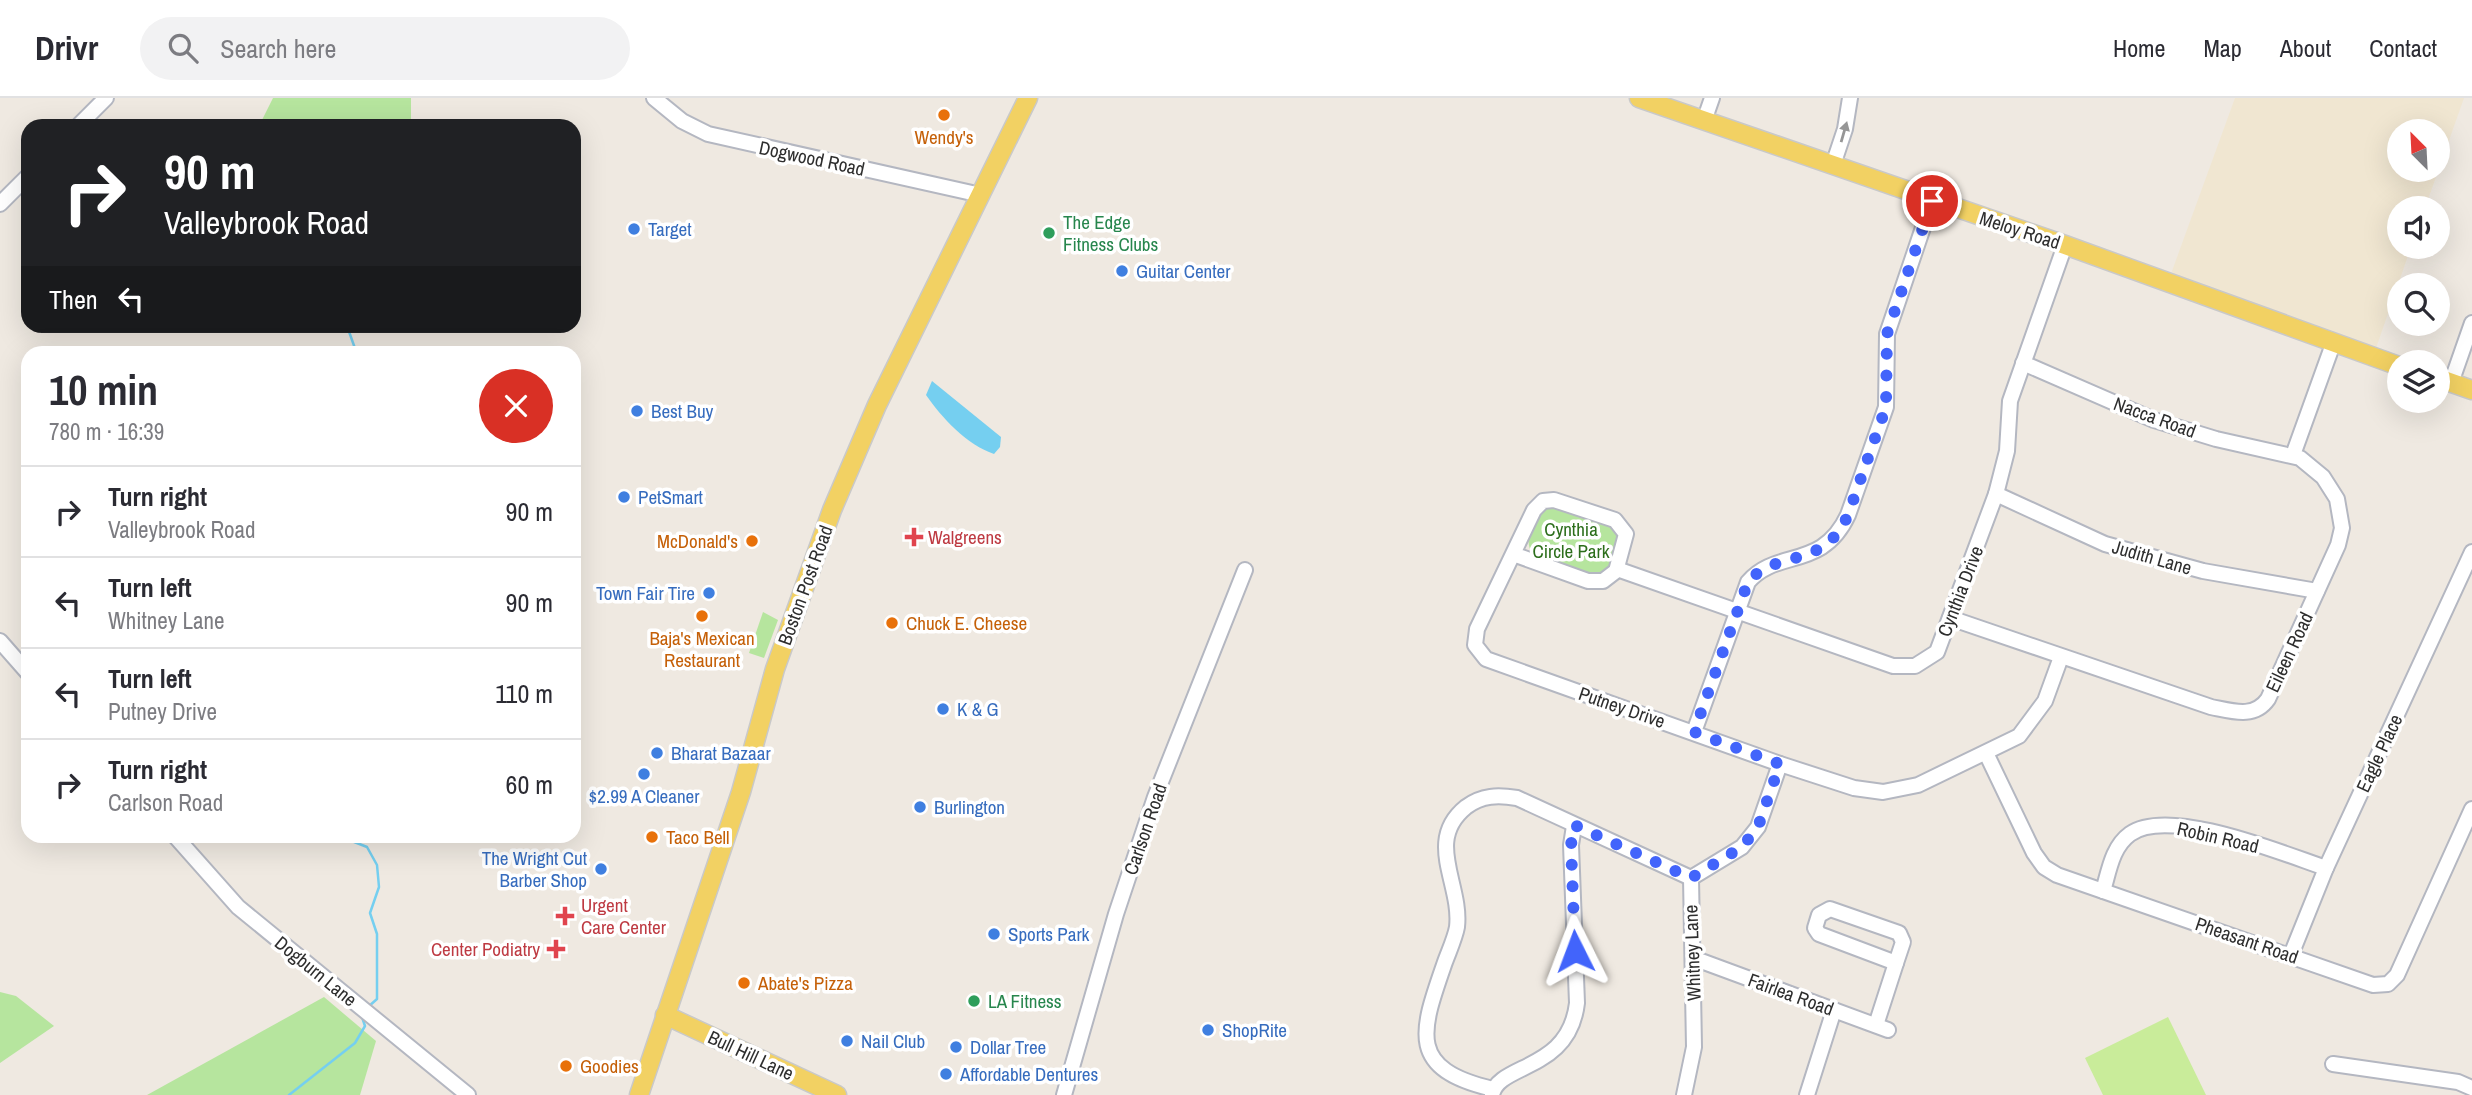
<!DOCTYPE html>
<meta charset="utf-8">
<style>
body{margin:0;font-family:"Archivo Narrow",sans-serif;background:#f2f2f3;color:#2b2b33;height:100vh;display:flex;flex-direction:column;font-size:26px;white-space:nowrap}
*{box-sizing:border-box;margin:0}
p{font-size:23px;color:#7c7c81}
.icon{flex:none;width:38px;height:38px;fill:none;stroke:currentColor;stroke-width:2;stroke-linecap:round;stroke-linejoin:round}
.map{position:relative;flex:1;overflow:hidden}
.panel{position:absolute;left:21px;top:248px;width:560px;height:497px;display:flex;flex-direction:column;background:#fff;border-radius:21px;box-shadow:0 7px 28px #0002}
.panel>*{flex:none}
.top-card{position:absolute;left:21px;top:21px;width:560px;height:214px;border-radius:21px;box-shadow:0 7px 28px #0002;background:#202124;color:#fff;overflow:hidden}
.needle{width:46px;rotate:336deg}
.tools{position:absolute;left:2387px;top:21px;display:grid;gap:14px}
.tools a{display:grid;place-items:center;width:63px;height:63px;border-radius:50%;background:#fff;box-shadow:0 7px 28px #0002;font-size:35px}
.pin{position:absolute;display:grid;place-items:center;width:60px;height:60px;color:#fff;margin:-30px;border:4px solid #fff;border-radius:50%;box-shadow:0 2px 7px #0007}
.me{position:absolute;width:77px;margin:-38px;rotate:357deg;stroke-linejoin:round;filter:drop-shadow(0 0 5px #0008)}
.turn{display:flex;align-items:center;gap:24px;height:147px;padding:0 28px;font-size:32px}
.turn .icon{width:91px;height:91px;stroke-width:2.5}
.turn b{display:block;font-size:49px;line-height:60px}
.then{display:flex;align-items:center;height:66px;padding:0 28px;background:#0003;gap:14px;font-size:26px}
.round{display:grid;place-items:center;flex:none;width:74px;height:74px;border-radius:37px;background:#f2f2f3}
.overview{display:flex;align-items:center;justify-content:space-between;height:119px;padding:0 28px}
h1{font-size:42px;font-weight:700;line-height:52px}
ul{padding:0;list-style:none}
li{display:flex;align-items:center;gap:21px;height:91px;padding:0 28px;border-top:2px solid #e1e1e2}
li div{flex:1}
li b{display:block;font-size:26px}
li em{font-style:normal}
header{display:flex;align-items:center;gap:42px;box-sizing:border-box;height:98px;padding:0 35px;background:#fff;border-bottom:2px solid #e1e1e2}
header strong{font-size:33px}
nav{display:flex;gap:38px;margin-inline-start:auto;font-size:24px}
.search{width:490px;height:63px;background:#f2f2f3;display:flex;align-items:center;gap:18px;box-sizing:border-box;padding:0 24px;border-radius:38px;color:#7c7c81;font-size:26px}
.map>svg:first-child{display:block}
.education{fill:#f0e6d1;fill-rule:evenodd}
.green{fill:#b6e59e}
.pitch{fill:#c9ec9a}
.water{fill:#75cff0}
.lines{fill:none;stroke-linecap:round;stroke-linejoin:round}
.stream{stroke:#75cff0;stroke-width:2.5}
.minor-casing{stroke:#b4b7c1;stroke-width:18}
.major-casing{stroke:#c9c9c9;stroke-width:21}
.minor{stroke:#fff;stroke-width:14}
.major{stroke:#f2d163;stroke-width:18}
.oneway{fill:#969696}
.route{stroke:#4264fb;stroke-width:12;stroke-dasharray:0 21.6}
.food-dot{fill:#e8710a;stroke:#fff;stroke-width:2.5}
.shop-dot{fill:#3f7fe0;stroke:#fff;stroke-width:2.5}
.leisure-dot{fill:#2e9e5b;stroke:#fff;stroke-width:2.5}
.health-dot{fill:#e0444e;stroke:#fff;stroke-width:2.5}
.labels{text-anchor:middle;stroke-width:7;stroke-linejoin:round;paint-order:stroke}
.food-label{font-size:19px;fill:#c56008;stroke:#fff;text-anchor:start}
.street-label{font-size:19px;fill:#2e2e2e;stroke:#fff}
.leisure-label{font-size:19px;fill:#27864d;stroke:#fff;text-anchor:start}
.shop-label{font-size:19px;fill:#366cbe;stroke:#fff;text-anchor:start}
.park-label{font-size:19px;fill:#2c6e1b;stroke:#fff}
.health-label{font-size:19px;fill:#be3a42;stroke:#fff;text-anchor:start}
</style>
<header>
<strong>Drivr</strong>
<div class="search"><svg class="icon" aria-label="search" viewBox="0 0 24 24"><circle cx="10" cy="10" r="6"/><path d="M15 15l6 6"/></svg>Search here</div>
<nav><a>Home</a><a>Map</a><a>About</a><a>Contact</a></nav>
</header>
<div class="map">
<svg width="2472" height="997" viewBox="0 0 2472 997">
<rect width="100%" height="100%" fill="#efe9e1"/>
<path class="education" d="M2235 0H2464L2425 110H2399V149H2411L2375 253 2177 184 2172 173ZM2399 33H2438V72H2399Z"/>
<g class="green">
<polygon points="273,0 411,0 411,28 259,28"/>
<path d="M1554 409 1609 427C1626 439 1616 462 1606 475L1589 476 1536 457 1530 451C1524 435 1537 410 1554 409Z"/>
<polygon points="763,514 778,522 764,560 749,555"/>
<polygon points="0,894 16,898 54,928 0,965"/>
<polygon points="324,899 376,943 360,997 147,997"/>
</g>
<polygon class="pitch" points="2168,919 2206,997 2103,997 2085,960"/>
<path class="water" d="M932 283 1001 339 1000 349 994 356C967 347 942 320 926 297Z"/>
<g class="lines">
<g class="stream">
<polyline points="347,228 357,256"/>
<polyline points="339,738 367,749 377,767 379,789 370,815 377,836 377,901 368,909"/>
<polyline points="289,997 355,945 365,928 362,919"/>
</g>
<defs>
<g id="minor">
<polyline points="654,0 682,23 708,36 981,97"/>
<polyline points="1704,23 1712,0"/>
<polyline points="78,28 106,0"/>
<polyline points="1833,67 1845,31 1850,0"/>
<polyline points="0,106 28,78"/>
<polyline points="2451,285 2472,225"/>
<polyline points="2293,357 2333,246"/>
<polyline points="1996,396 2105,446 2203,473 2317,493"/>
<polyline points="1513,456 1588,483 1603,483 1616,473 1626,436 1615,422 1554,402 1543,403 1534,412 1477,531 1475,547 1486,561 1780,666 1854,690 1883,694 1918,687 2019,638 2045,603 2061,559"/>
<polyline points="1617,471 1893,568 1915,568 1937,554 1996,396 2007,353 2010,303 2065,147"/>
<path d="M1950 520 2211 609C2232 613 2254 621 2268 601L2338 447 2342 430 2337 401 2323 379 2300 360 2216 341 2154 322 2023 265"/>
<polyline points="0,543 28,575"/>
<path d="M1694 634 1748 484C1777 450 1822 473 1848 417L1886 309 1887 236 1932 103"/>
<polyline points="1986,655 2034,755 2044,769 2057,777 2373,887 2388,886 2397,877 2472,711"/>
<polyline points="175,738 238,809 468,997"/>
<path d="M2103 793C2109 773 2112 749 2130 736 2169 708 2284 756 2326 770"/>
<polygon points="1830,811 1899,835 1903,844 1896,865 1819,836 1815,830 1819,817"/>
<polyline points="2291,857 2326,770 2472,454"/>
<polyline points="1693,860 1888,932"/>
<polyline points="1876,927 1896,865"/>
<polyline points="2333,966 2458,984 2472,990"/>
<path d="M1493 991C1406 971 1421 933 1445 864 1449 853 1455 840 1457 829 1462 786 1424 743 1466 709 1482 697 1498 697 1517 700L1691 780"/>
<polyline points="1064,997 1116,816 1155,699 1245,472"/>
<path d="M1492 997C1498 965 1569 974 1577 905L1571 747 1574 728"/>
<polyline points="1684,997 1694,949 1691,780 1742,749 1758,729 1780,666"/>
<polyline points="1807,997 1834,912"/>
</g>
<g id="major">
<polyline points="1639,0 2065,147 2399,268"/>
<polyline points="2438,280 2472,292"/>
<polyline points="665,917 837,997"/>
<polyline points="639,997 741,694 775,571 832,412 877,307 1028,0"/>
</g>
</defs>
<use href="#minor" class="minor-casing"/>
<use href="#major" class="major-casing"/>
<use href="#minor" class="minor"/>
<use href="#major" class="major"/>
</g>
<defs><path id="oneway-solid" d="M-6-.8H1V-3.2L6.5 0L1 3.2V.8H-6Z" transform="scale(1.75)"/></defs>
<use class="oneway" href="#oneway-solid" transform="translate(1844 34) rotate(-74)"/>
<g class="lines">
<path class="route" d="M1575 853 1571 747 1574 727 1691 780 1742 749 1758 729 1780 666 1694 634 1748 484C1777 450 1823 473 1848 417L1886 309 1887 236 1932 103"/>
</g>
<g class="food-dot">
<circle cx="944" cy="17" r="7"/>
<circle cx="752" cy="443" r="7"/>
<circle cx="702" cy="518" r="7"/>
<circle cx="892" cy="525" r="7"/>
<circle cx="652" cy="739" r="7"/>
<circle cx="744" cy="885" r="7"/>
<circle cx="566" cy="968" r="7"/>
</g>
<g class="shop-dot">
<circle cx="634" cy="131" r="7"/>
<circle cx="1122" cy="173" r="7"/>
<circle cx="637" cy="313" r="7"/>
<circle cx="624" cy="399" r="7"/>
<circle cx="709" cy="495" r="7"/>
<circle cx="943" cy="611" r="7"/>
<circle cx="657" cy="655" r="7"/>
<circle cx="644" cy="676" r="7"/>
<circle cx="920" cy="709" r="7"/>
<circle cx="601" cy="771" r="7"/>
<circle cx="994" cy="836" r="7"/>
<circle cx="1208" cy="932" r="7"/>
<circle cx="847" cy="943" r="7"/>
<circle cx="956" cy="949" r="7"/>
<circle cx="946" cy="976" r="7"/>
</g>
<g class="leisure-dot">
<circle cx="1049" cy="135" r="7"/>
<circle cx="974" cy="903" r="7"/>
</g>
<g class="health-dot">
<path d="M910.5 428.5h7v7h7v7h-7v7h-7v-7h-7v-7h7z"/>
<path d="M561.5 807.5h7v7h7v7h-7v7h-7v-7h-7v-7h7z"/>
<path d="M552.5 840.5h7v7h7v7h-7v7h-7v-7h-7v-7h7z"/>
</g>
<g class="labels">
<g class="food-label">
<text x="944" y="46" text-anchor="middle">Wendy's</text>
<text x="738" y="450" text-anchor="end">McDonald's</text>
<text x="906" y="532">Chuck E. Cheese</text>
<text x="702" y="547" text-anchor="middle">Baja's Mexican<tspan x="702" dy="22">Restaurant</tspan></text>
<text x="666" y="746">Taco Bell</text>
<text x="758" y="892">Abate's Pizza</text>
<text x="580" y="975">Goodies</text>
</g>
<g class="street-label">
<text transform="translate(812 60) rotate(12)" y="7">Dogwood Road</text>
<text transform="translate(2020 132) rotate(18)" y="7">Meloy Road</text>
<text transform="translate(2155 319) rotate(20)" y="7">Nacca Road</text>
<text transform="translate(2152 459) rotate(16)" y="7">Judith Lane</text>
<text transform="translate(805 487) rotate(-70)" y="7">Boston Post Road</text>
<text transform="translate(1960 493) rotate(-69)" y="7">Cynthia Drive</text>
<text transform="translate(2289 554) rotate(-65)" y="7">Eileen Road</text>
<text transform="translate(1622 609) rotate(19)" y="7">Putney Drive</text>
<text transform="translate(2379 655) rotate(-65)" y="7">Eagle Place</text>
<text transform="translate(1145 731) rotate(-71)" y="7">Carlson Road</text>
<text transform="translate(2218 739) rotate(13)" y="7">Robin Road</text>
<text transform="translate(2247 842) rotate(19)" y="7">Pheasant Road</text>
<text transform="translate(1692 855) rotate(-92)" y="7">Whitney Lane</text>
<text transform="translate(316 873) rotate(39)" y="7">Dogburn Lane</text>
<text transform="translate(1791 896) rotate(20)" y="7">Fairlea Road</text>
<text transform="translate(751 957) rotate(25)" y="7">Bull Hill Lane</text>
</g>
<g class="leisure-label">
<text x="1063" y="131">The Edge<tspan x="1063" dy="22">Fitness Clubs</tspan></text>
<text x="988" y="910">LA Fitness</text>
</g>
<g class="shop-label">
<text x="648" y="138">Target</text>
<text x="1136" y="180">Guitar Center</text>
<text x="651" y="320">Best Buy</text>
<text x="638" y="406">PetSmart</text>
<text x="695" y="502" text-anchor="end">Town Fair Tire</text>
<text x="957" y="618">K &amp; G</text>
<text x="671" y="662">Bharat Bazaar</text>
<text x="644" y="705" text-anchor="middle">$2.99 A Cleaner</text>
<text x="934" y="716">Burlington</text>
<text x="587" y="767" text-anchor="end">The Wright Cut<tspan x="587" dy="22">Barber Shop</tspan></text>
<text x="1008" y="843">Sports Park</text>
<text x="1222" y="939">ShopRite</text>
<text x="861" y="950">Nail Club</text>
<text x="970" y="956">Dollar Tree</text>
<text x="960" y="983">Affordable Dentures</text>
</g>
<g class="park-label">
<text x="1571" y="438">Cynthia<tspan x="1571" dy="22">Circle Park</tspan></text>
</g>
<g class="health-label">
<text x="928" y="446">Walgreens</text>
<text x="581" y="814">Urgent<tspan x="581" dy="22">Care Center</tspan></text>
<text x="540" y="858" text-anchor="end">Center Podiatry</text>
</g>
</g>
</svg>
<div class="tools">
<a><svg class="needle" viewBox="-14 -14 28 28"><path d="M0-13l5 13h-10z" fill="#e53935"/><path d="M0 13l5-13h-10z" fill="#7c7c81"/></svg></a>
<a><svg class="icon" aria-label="sound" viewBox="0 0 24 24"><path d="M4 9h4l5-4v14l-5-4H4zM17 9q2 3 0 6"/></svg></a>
<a><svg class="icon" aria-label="search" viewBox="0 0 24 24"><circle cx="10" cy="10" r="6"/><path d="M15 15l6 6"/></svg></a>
<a><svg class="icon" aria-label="layers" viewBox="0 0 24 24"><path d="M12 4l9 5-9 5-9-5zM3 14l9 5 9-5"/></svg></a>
</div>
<div class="pin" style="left:1932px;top:103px;background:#d93025"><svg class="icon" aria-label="arrive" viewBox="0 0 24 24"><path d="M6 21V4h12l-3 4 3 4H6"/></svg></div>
<svg class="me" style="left:1575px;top:853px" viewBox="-20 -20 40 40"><path d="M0-17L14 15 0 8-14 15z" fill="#4264fb" stroke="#fff" stroke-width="4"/></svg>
<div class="top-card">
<div class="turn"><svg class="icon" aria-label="right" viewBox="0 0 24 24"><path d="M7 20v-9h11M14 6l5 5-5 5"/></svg><div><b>90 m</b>Valleybrook Road</div></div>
<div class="then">Then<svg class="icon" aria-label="left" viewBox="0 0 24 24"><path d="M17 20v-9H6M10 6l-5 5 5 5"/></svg></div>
</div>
<section class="panel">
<div class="overview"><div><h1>10 min</h1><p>780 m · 16:39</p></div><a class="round" style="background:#d93025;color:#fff"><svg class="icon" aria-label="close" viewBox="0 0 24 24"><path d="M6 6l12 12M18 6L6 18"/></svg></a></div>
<ul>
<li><svg class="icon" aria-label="right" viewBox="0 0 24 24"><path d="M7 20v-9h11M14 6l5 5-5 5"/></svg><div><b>Turn right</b><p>Valleybrook Road</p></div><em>90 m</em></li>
<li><svg class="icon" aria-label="left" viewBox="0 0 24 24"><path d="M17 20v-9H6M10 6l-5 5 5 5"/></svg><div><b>Turn left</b><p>Whitney Lane</p></div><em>90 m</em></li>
<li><svg class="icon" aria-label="left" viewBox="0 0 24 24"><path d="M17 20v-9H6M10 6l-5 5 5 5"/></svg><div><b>Turn left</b><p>Putney Drive</p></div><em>110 m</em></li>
<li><svg class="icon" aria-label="right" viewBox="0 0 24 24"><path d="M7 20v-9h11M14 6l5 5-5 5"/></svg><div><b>Turn right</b><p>Carlson Road</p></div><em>60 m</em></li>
</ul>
</section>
</div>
